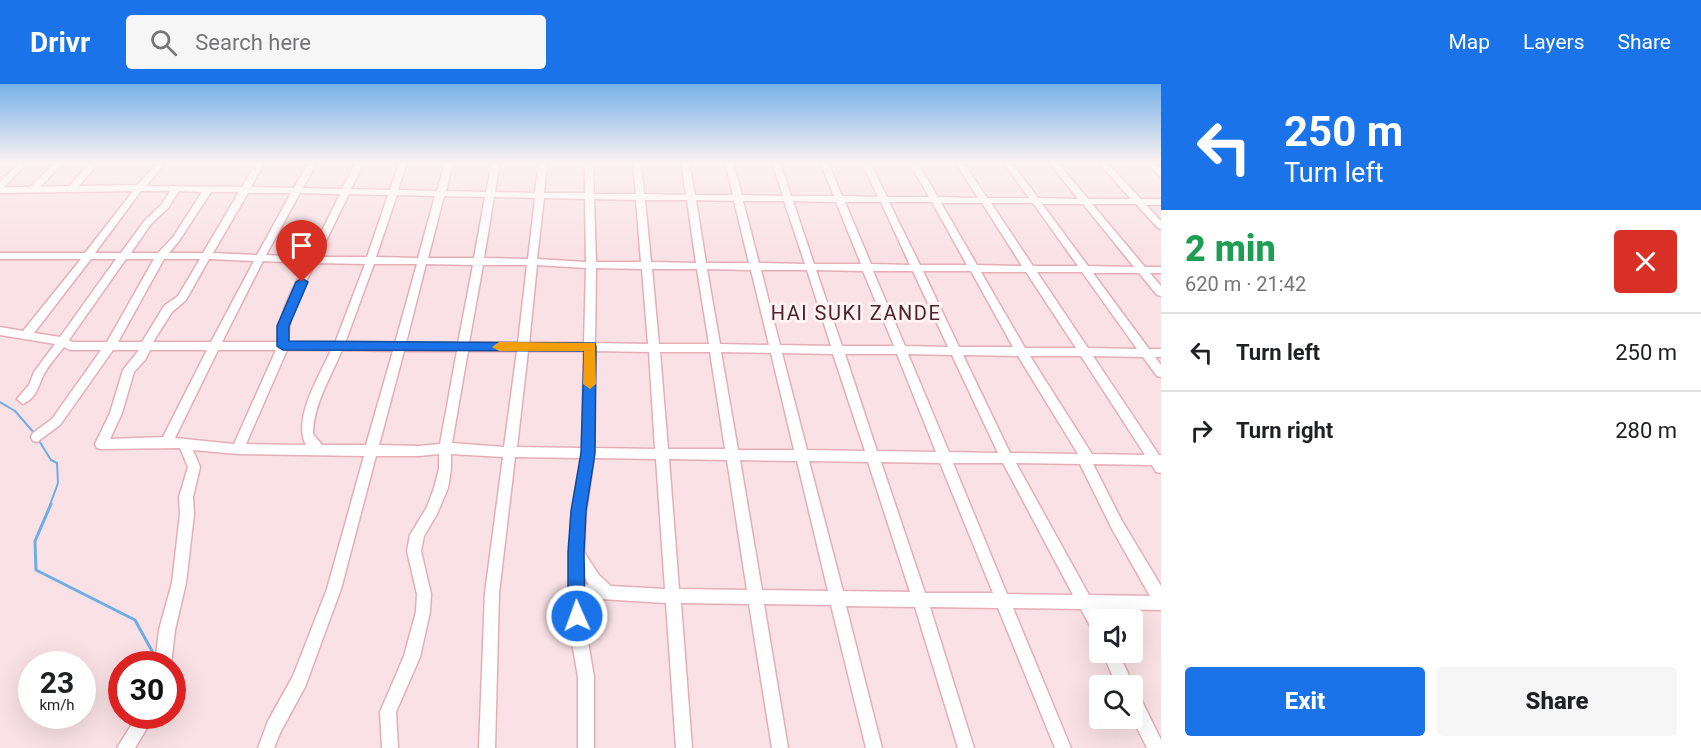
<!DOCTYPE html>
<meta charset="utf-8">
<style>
body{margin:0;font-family:Roboto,sans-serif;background:#f6f6f6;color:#202124;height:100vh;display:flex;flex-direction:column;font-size:22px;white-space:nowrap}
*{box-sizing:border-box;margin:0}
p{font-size:20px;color:#757577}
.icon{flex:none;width:33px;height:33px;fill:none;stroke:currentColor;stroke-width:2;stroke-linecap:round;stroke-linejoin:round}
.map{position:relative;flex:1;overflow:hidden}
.side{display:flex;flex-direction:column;background:#fff;width:540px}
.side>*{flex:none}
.guide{background:#1a73e8;color:#fff;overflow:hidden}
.fabs{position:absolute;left:1089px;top:525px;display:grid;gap:12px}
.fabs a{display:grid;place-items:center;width:54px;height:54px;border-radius:6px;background:#fff;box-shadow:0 6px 24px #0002;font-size:30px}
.speed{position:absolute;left:18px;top:567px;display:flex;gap:12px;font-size:30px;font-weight:700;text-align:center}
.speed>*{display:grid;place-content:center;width:78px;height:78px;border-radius:50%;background:#fff;box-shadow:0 6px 24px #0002;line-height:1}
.speed small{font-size:15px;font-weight:400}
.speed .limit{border:9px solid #d22;background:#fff;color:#111}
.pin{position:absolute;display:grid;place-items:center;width:51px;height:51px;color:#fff;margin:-62px -26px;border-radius:50% 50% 50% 0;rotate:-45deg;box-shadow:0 0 6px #0007}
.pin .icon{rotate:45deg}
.me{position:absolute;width:66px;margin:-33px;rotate:358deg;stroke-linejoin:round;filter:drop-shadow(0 0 4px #0008)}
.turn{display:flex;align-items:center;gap:21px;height:126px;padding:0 24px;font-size:27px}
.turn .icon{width:78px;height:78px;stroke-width:2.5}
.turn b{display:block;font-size:42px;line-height:51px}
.round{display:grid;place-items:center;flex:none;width:63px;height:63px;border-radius:6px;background:#f6f6f6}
.overview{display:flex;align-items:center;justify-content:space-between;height:102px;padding:0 24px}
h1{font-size:36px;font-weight:800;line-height:45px;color:#1e9e55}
.primary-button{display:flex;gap:12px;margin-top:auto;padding:12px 24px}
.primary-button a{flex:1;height:69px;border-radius:6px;background:#1a73e8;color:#fff;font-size:24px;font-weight:800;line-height:69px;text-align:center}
.primary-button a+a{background:#f6f6f6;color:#202124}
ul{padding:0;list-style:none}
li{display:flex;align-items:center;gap:18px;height:78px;padding:0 24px;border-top:2px solid #e0e0e0}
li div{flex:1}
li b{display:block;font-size:22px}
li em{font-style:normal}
header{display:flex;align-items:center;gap:36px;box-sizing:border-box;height:84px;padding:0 30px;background:#1a73e8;color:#fff}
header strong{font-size:28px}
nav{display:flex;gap:33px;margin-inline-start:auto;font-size:21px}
.search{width:420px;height:54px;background:#f6f6f6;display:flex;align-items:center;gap:15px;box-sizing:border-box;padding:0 21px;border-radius:6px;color:#757577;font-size:22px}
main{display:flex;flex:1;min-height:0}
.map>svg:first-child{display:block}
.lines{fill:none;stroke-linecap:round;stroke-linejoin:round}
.stream-far1{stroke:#6dade8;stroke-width:2}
.stream{stroke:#6dade8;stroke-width:3}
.minor-casing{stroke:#e5aeb6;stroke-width:3}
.minor{fill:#fff;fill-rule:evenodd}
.route{fill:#1a73e8;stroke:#114b97;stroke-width:1.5}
.slow{fill:#f59e0b}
.labels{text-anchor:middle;stroke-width:6;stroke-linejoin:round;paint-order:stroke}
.neighbourhood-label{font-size:20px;letter-spacing:1.5px;fill:#4e232c;stroke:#fef2f4}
</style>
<header>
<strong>Drivr</strong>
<div class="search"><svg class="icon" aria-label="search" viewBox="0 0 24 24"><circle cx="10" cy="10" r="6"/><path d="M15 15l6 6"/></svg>Search here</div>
<nav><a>Map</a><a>Layers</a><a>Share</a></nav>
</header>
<main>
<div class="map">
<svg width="1161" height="664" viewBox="0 0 1161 664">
<rect width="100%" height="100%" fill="#f9e1e5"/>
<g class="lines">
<g class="stream-far1">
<polyline points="0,318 15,327 35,350"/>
<polyline points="38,355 51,376 57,379 58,399 50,421"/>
</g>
<g class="stream">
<polyline points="51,420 35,457 36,486 135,536 152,567 149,580"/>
<polyline points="133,638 136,632"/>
</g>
<defs>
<g id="minor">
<path d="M20 78H28L4 103H30L56 78H64L40 103 69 102 91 78H99L79 102 137 101 159 78H167L146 102 242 103 257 78H265L251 103 294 104 309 78H317L303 104 342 105 356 78H364L351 105 390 106 399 78H407L398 106 437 107 445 78H453L446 107 486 108 492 78H500L495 108 535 109 539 78H547L544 109H585V78H593L594 110H636L633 78H641L644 110 686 111 681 78H689L695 111H733L725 78H733L742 111 783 112 772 78H780L791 112H834L820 78H828L842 112 878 113 862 78H870L887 113H929L909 78H917L938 113 978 114 955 78H963L987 114H1029L1003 78H1011L1038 114 1078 115 1049 78H1057L1088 115H1131L1098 78H1106L1141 115H1161V121H1146L1161 137V145L1158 144 1136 120H1092L1145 183H1161V189H1150L1161 202V212L1157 211 1139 189H1093L1149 265H1161V273H1155L1161 281V293L1157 292 1143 273 1093 272 1159 371H1161V389L1156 388 1152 381 1093 380 1122 437 1161 502V526L1097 525 1103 536H1100V553L1095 551 1081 525 1013 524 1071 664H1055L998 524 930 523 974 664H958L915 523 846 522 882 664H866L831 521 764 520 788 664H772L749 520 681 519 692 664H676L666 519 584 514 587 552 594 593V664H578V593L571 552 569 507 572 427 581 374 515 373 499 509 495 664H479L485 509 503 373 451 370V385L448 404 437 430 424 452 421 467 431 510 430 528 420 573 396 628 398 664H382L380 628 404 572 416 528 417 510 407 467 410 451 427 423 434 404 439 385V370L419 372H376L341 505 305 603 281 647 274 664H258L268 637 293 592 327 505 364 372 238 370 193 366 200 383 193 413 194 430 186 499 175 546 171 580H155L159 546 172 499 180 430 179 413 188 383 180 364 101 365 97 364 95 360 110 329 123 286 139 266H113L60 341 37 358 33 357 31 353 33 349 52 335 101 266H70L64 263C57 272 48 282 43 292 38 303 36 314 23 320L17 315 29 301 34 288 55 260 0 251V243L23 247 81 175H0V169H85L133 107 0 109V98ZM141 107H170L162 120 145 136 121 169H95ZM179 107 202 108 173 153 158 169H131L151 140 168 124ZM211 108H239L203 169H169L179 157ZM248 109H291L257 171 213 169ZM300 109 340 110 309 173 266 171ZM349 110 388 111 367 173H318ZM397 111 435 112 418 174 376 173ZM444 112 485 113 474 174H428ZM494 113 535 114 528 175 484 174ZM544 114 585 115 586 178 537 175ZM594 115 636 116 641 178H596ZM645 116H687L696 179 651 178ZM696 116 734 117 749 179H706ZM743 117H784L805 180 759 179ZM793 117 836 118 861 180H814ZM845 118H881L910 181 871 180ZM889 118H932L967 181H920ZM941 119H982L1022 182 977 181ZM991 119H1033L1078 182H1033ZM1042 120H1083L1134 183 1088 182ZM91 175H116L60 253 34 249ZM126 175H154L107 258H72L69 256ZM164 175H200L178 212 164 222 142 258H118ZM209 175 254 177 211 258H153L172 228 186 216ZM263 177 306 179C293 205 278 229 278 258H222ZM315 179 365 180 335 259 288 258C288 229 303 205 315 179ZM374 180H417L395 259H345ZM426 180 473 181 458 259H406ZM483 181H527L518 259H469ZM537 181 586 184 584 259H529ZM596 184 642 185 648 260 595 259ZM652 185H697L709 260H659ZM707 185 751 186 769 261 720 260ZM761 186H807L831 262 780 261ZM816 186 863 187 894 262H842ZM873 187H913L948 263 905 262ZM923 187H971L1013 263H959ZM981 188H1026L1076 264H1025ZM1037 188H1082L1137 265 1088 264ZM150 266H207L163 353 110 355 122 329 134 288 145 276ZM218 266H276L234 360 175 354ZM287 266H331C320 291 292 335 306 361L246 360ZM342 266 393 267 366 361H322L313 350C313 321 331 293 342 266ZM404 267H457L440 360 419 362 379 361ZM468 267H517L504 363 452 359ZM528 267H584L582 364 517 363ZM595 267 649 268 655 365 594 364ZM660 268H710L725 365H668ZM721 268 771 269 794 366H738ZM782 269 833 270 865 367 807 366ZM845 270H897L936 368 877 367ZM908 270 952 271 998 369 949 368ZM963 271 1018 272 1078 370 1010 369ZM1030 272H1081L1145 371 1092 370ZM594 374 656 375 665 505 611 502 599 491 584 468 586 427ZM669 375 727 376 747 506 679 505ZM740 376 797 377 828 507 762 506ZM809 377 868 378 910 508 843 507ZM881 378 940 379 993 509H925ZM953 379H1003L1073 511 1007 510ZM1016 379 1080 380 1112 445 1150 512 1089 511ZM584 492 589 501 583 500Z"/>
<polygon points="1145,78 1153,78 1161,85 1161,93"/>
<polygon points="1102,568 1118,568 1134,602 1132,606 1132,602 1117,602"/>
<polygon points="1132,607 1138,609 1161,656 1161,664 1147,664 1132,634"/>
<polygon points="137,632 154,632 135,664 117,664"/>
</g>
</defs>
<use href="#minor" class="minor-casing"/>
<use href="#minor" class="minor"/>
</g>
<linearGradient id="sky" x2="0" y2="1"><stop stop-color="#77b1e8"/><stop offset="0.46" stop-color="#fcf2f3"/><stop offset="1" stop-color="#fcf2f3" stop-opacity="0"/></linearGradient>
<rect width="1161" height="171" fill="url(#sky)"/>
<polygon class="route" points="302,194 308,198 289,242 289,257 595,259 596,263 595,369 586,427 584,468 585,532 583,538 577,540 571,538 568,532 568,468 571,427 581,369 584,267 283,266 277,262 277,242 296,198"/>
<polygon class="slow" points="499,258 595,259 596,300 590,305 583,300 584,267 499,267 492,263"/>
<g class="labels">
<g class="neighbourhood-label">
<text x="856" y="236">HAI SUKI ZANDE</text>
</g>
</g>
</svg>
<div class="fabs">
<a><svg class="icon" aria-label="sound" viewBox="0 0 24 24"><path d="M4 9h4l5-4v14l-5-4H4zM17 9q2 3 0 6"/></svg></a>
<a><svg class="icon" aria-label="search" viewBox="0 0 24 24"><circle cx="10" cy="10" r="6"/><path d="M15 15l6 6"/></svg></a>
</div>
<div class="speed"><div>23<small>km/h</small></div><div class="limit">30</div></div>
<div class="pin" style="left:302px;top:198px;background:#d93025"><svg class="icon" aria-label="arrive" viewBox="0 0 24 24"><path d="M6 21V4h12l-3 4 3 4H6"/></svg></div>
<svg class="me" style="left:577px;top:532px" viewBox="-20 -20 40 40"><circle r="17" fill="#1a73e8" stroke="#fff" stroke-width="3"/><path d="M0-11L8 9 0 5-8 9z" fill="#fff"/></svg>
</div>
<section class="side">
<div class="guide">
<div class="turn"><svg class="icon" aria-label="left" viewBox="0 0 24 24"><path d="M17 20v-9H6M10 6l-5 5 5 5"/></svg><div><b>250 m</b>Turn left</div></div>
</div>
<div class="overview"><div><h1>2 min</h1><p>620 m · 21:42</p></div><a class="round" style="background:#d93025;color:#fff"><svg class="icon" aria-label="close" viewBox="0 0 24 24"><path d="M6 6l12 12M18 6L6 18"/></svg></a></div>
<ul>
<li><svg class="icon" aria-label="left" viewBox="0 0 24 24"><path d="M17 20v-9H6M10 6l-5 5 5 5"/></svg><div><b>Turn left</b></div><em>250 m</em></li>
<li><svg class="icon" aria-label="right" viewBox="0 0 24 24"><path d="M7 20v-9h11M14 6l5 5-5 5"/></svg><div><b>Turn right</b></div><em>280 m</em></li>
</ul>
<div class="primary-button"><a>Exit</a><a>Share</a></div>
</section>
</main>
